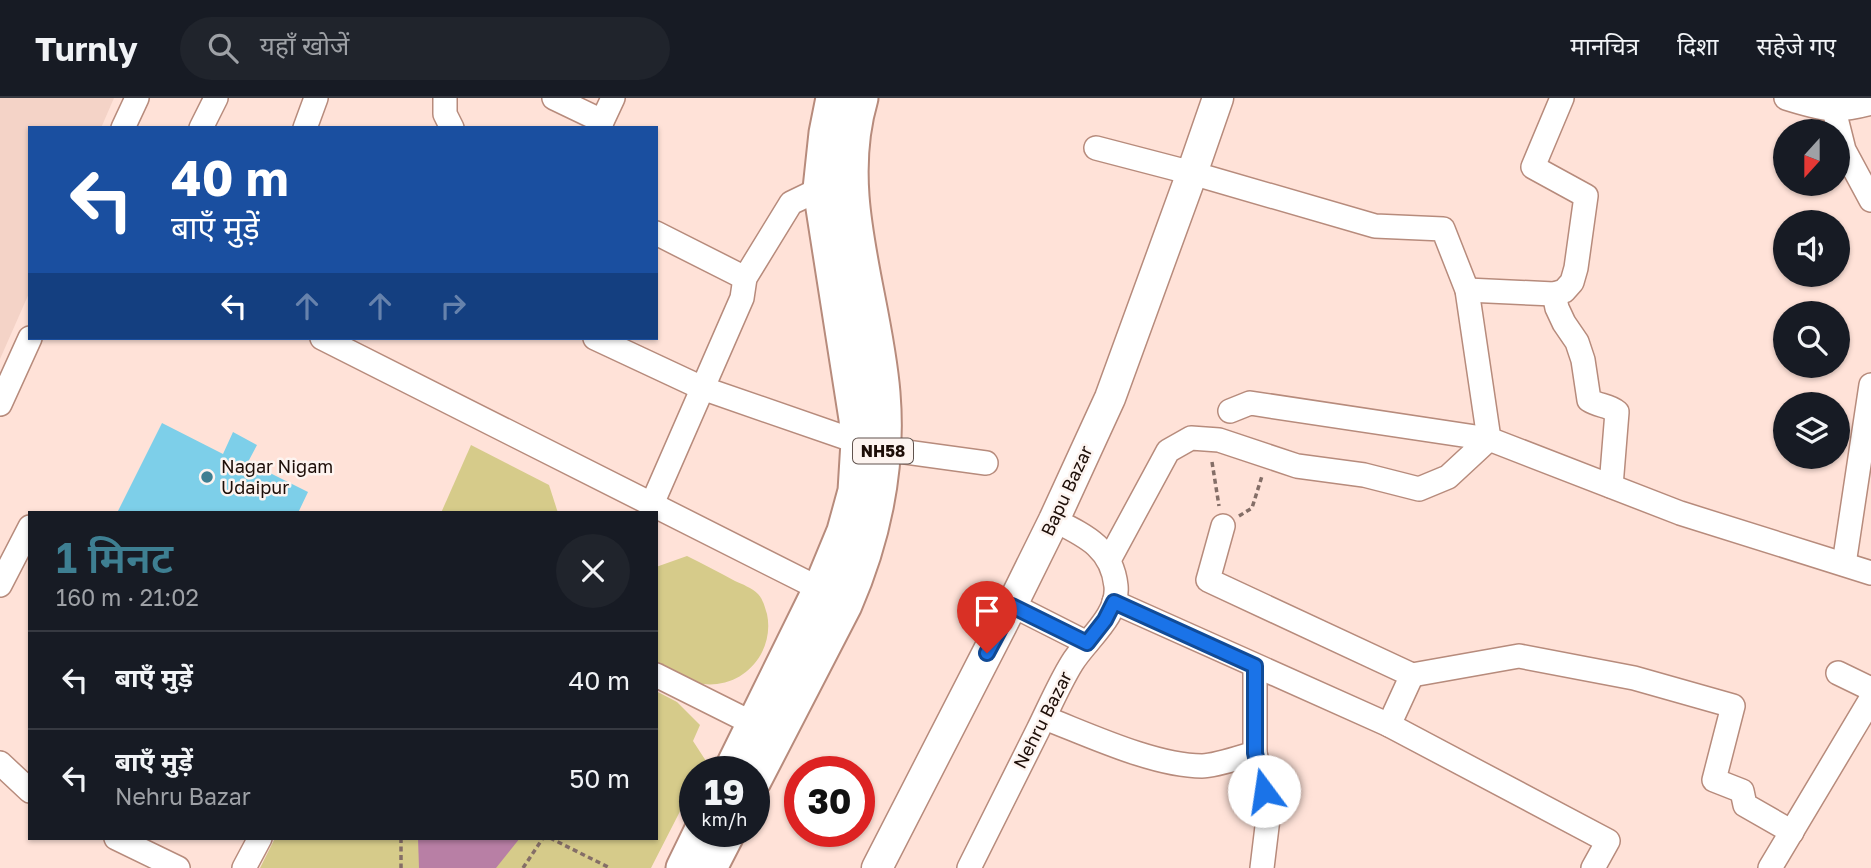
<!DOCTYPE html>
<html lang="hi">
<meta charset="utf-8">
<style>
body{margin:0;font-family:"Golos Text","Noto Sans Devanagari",sans-serif;background:#20242c;color:#f1f3f6;height:100vh;display:flex;flex-direction:column;font-size:26px;white-space:nowrap}
*{box-sizing:border-box;margin:0}
p{font-size:23px;color:#9ea1a6}
.icon{flex:none;width:38px;height:38px;fill:none;stroke:currentColor;stroke-width:2;stroke-linecap:round;stroke-linejoin:round}
.map{position:relative;flex:1;overflow:hidden}
.drawer{position:absolute;left:28px;top:413px;width:630px;height:329px;display:flex;flex-direction:column;background:#171b24;border-radius:0px;box-shadow:0 2px 5px #0004}
.drawer>*{flex:none}
.banner{position:absolute;left:28px;top:28px;width:630px;height:214px;border-radius:0px;box-shadow:0 2px 5px #0004;background:#1a4fa0;color:#fff;overflow:hidden}
.needle{width:46px;rotate:201deg}
.buttons{position:absolute;left:1773px;top:21px;display:grid;gap:14px}
.buttons a{display:grid;place-items:center;width:77px;height:77px;border-radius:50%;background:#171b24;box-shadow:0 2px 5px #0004;font-size:35px}
.speed{position:absolute;left:679px;top:658px;display:flex;gap:14px;font-size:35px;font-weight:700;text-align:center}
.speed>*{display:grid;place-content:center;width:91px;height:91px;border-radius:50%;background:#171b24;box-shadow:0 2px 5px #0004;line-height:1}
.speed small{font-size:18px;font-weight:400}
.speed .limit{border:10px solid #d22;background:#fff;color:#111}
.pin{position:absolute;display:grid;place-items:center;width:60px;height:60px;color:#fff;margin:-72px -30px;border-radius:50% 50% 50% 0;rotate:-45deg;box-shadow:0 0 7px #0007}
.pin .icon{rotate:45deg}
.me{position:absolute;width:77px;margin:-38px;rotate:346deg;stroke-linejoin:round;filter:drop-shadow(0 0 5px #0008)}
.turn{display:flex;align-items:center;gap:24px;height:147px;padding:0 28px;font-size:32px}
.turn .icon{width:91px;height:91px;stroke-width:2.5}
.turn b{display:block;font-size:49px;line-height:60px}
.lanes{display:flex;align-items:center;height:66px;padding:0 28px;background:#0003;justify-content:center;gap:35px;direction:ltr}
.lanes .off{opacity:.35}
.round{display:grid;place-items:center;flex:none;width:74px;height:74px;border-radius:37px;background:#20242c}
.headline{display:flex;align-items:center;justify-content:space-between;height:119px;padding:0 28px}
h1{font-size:42px;font-weight:600;line-height:52px;color:#3e7f92}
ul{padding:0;list-style:none}
li{display:flex;align-items:center;gap:21px;height:98px;padding:0 28px;border-top:2px solid #363941}
li div{flex:1}
li b{display:block;font-size:26px}
li em{font-style:normal}
header{display:flex;align-items:center;gap:42px;box-sizing:border-box;height:98px;padding:0 35px;background:#171b24;border-bottom:2px solid #363941}
header strong{font-size:33px}
nav{display:flex;gap:38px;margin-inline-start:auto;font-size:24px}
.search{width:490px;height:63px;background:#20242c;display:flex;align-items:center;gap:18px;box-sizing:border-box;padding:0 24px;border-radius:38px;color:#9ea1a6;font-size:26px}
.map>svg:first-child{display:block}
.built{fill:#f4d3c7}
.green{fill:#d6cb8a}
.water{fill:#b87fa5}
.building{fill:#7dcfe9}
.lines{fill:none;stroke-linecap:round;stroke-linejoin:round}
.minor-casing{stroke:#b78b7c;stroke-width:26}
.major-casing{stroke:#b78b7c;stroke-width:33}
.highway-casing{stroke:#b78b7c;stroke-width:37}
.path{stroke:#846e67;stroke-width:3.5;stroke-dasharray:5 3.5;stroke-linecap:butt}
.minor{stroke:#fff;stroke-width:23}
.major{stroke:#fff;stroke-width:30}
.highway{stroke:#fff;stroke-width:33}
.route-casing{stroke:#114b97;stroke-width:18}
.route{stroke:#1a73e8;stroke-width:12}
.poi-dot{fill:#3e7f92;stroke:#fdf4f0;stroke-width:2.5}
.labels{text-anchor:middle;stroke-width:5;stroke-linejoin:round;paint-order:stroke}
.shield{fill:#fdf4f0;stroke:#60534e;stroke-width:2}
.shield-label{font-size:16px;font-weight:bold;fill:#1d0e08}
.poi-label{font-size:18px;fill:#1d0e08;stroke:#fdf4f0;text-anchor:start}
.street-label{font-size:18px;fill:#1d0e08;stroke:#fdf4f0}
</style>
<header>
<strong>Turnly</strong>
<div class="search"><svg class="icon" aria-label="search" viewBox="0 0 24 24"><circle cx="10" cy="10" r="6"/><path d="M15 15l6 6"/></svg>यहाँ खोजें</div>
<nav><a>मानचित्र</a><a>दिशा</a><a>सहेजे गए</a></nav>
</header>
<div class="map">
<svg width="1871" height="770" viewBox="0 0 1871 770">
<rect width="100%" height="100%" fill="#ffe2d8"/>
<polygon class="built" points="0,0 114,0 101,30 30,30 30,193 0,261"/>
<g class="green">
<polygon points="471,347 549,387 558,415 441,415"/>
<path d="M687 458C703 466 719 474 735 483 742 486 752 490 758 496 763 501 765 510 767 516 774 549 751 582 717 586 695 589 676 577 656 567V469Z"/>
<polygon points="656,593 677,604 700,627 693,643 706,663 700,674 695,674 695,684 651,770 260,770 275,740 656,740"/>
</g>
<polygon class="water" points="418,740 520,740 496,770 419,770"/>
<polygon class="building" points="162,325 223,356 233,334 257,347 248,364 308,394 298,415 117,415"/>
<g class="lines">
<defs>
<g id="minor">
<polyline points="445,0 445,16 452,30"/>
<polyline points="554,0 602,23"/>
<path d="M1786 0C1821 11 1835 15 1871 5"/>
<polyline points="1834,12 1844,52 1871,102"/>
<polyline points="123,30 137,0"/>
<polyline points="201,30 216,0"/>
<polyline points="305,30 316,0"/>
<polyline points="599,30 613,0"/>
<polyline points="1096,50 1192,75 1375,128 1443,131 1467,192 1489,341 1680,415 1871,475"/>
<polyline points="656,135 745,180"/>
<polyline points="1467,192 1554,196 1564,193 1572,184 1576,170 1586,98 1533,69 1562,0"/>
<path d="M1554 196 1557 210 1564 225 1577 244 1583 262 1589 302C1598 308 1609 307 1617 314L1611 388"/>
<polyline points="322,240 820,491"/>
<polyline points="595,240 702,290 858,344"/>
<polyline points="0,306 30,240"/>
<polyline points="884,351 986,365"/>
<polyline points="652,406 742,200 745,180 791,105 820,91"/>
<polyline points="1223,428 1208,482 1412,577 1519,558 1634,580 1733,608 1714,682 1742,693 1745,707 1792,734"/>
<polyline points="1109,462 1168,353 1191,340 1219,342 1297,368 1364,377 1419,391 1448,379 1489,341 1250,305 1230,313"/>
<polyline points="1844,466 1871,287"/>
<polyline points="0,487 30,429"/>
<polyline points="1114,504 1389,627 1608,743 1593,770"/>
<polyline points="1012,507 1087,545"/>
<polyline points="1255,568 1255,655 1269,712 1262,770"/>
<polyline points="1838,575 1871,591"/>
<polyline points="656,577 754,626"/>
<path d="M1045 620C1089 637 1155 668 1202 668 1215 668 1241 659 1255 655"/>
<polyline points="1389,627 1412,577"/>
<polyline points="0,665 30,693"/>
<polyline points="116,740 178,770"/>
<polyline points="244,770 260,740"/>
<path d="M969 770C992 724 1015 678 1038 632 1049 610 1059 586 1072 565 1086 542 1119 518 1116 488 1112 449 1084 437 1054 422"/>
<polyline points="1770,770 1871,601"/>
</g>
<polyline id="major" points="877,770 1012,507 1054,422 1110,300 1192,75 1218,0"/>
<g id="highway">
<polyline points="730,674 820,491 844,433 855,393 858,344 856,321 820,91 826,35 833,0"/>
<path d="M754 683 845 507C874 440 889 368 883 295 875 196 832 99 861 0"/>
<polyline points="683,770 701,733"/>
<polyline points="710,770 729,733"/>
</g>
</defs>
<use href="#minor" class="minor-casing"/>
<use href="#major" class="major-casing"/>
<use href="#highway" class="highway-casing"/>
<g class="path">
<polyline points="1212,364 1219,408"/>
<polyline points="1239,418 1252,410 1262,378"/>
<polyline points="401,740 401,770"/>
<polyline points="550,740 610,770"/>
<polyline points="523,770 543,740"/>
</g>
<use href="#minor" class="minor"/>
<use href="#major" class="major"/>
<use href="#highway" class="highway"/>
</g>
<g class="lines">
<defs>
<polyline id="route" points="987,555 1012,508 1087,545 1105,522 1114,504 1255,568 1255,655 1264,693"/>
</defs>
<use href="#route" class="route-casing"/>
<use href="#route" class="route"/>
</g>
<circle class="poi-dot" cx="207" cy="379" r="7"/>
<g class="labels">
<rect class="shield" x="853" y="340.5" width="60" height="25" rx="5"/>
<g class="shield-label">
<text x="883" y="359">NH58</text>
</g>
<g class="poi-label">
<text x="221" y="375">Nagar Nigam<tspan x="221" dy="21">Udaipur</tspan></text>
</g>
<g class="street-label">
<text transform="translate(1067 393) rotate(-65)" y="6">Bapu Bazar</text>
<text transform="translate(1043 622) rotate(-63)" y="6">Nehru Bazar</text>
</g>
</g>
</svg>
<div class="buttons">
<a><svg class="needle" viewBox="-14 -14 28 28"><path d="M0-13l5 13h-10z" fill="#e53935"/><path d="M0 13l5-13h-10z" fill="#9ea1a6"/></svg></a>
<a><svg class="icon" aria-label="sound" viewBox="0 0 24 24"><path d="M4 9h4l5-4v14l-5-4H4zM17 9q2 3 0 6"/></svg></a>
<a><svg class="icon" aria-label="search" viewBox="0 0 24 24"><circle cx="10" cy="10" r="6"/><path d="M15 15l6 6"/></svg></a>
<a><svg class="icon" aria-label="layers" viewBox="0 0 24 24"><path d="M12 4l9 5-9 5-9-5zM3 14l9 5 9-5"/></svg></a>
</div>
<div class="speed"><div>19<small>km/h</small></div><div class="limit">30</div></div>
<div class="pin" style="left:987px;top:555px;background:#d93025"><svg class="icon" aria-label="arrive" viewBox="0 0 24 24"><path d="M6 21V4h12l-3 4 3 4H6"/></svg></div>
<svg class="me" style="left:1264px;top:693px" viewBox="-20 -20 40 40"><circle r="19" fill="#fff"/><path d="M0-13L10 11 0 6-10 11z" fill="#1a73e8"/></svg>
<div class="banner">
<div class="turn"><svg class="icon" aria-label="left" viewBox="0 0 24 24"><path d="M17 20v-9H6M10 6l-5 5 5 5"/></svg><div><b>40 m</b>बाएँ मुड़ें</div></div>
<div class="lanes"><svg class="icon" aria-label="left" viewBox="0 0 24 24"><path d="M17 20v-9H6M10 6l-5 5 5 5"/></svg><svg class="icon off" aria-label="ahead" viewBox="0 0 24 24"><path d="M12 20V5M6 11l6-6 6 6"/></svg><svg class="icon off" aria-label="ahead" viewBox="0 0 24 24"><path d="M12 20V5M6 11l6-6 6 6"/></svg><svg class="icon off" aria-label="right" viewBox="0 0 24 24"><path d="M7 20v-9h11M14 6l5 5-5 5"/></svg></div>
</div>
<section class="drawer">
<div class="headline"><div><h1>1 मिनट</h1><p>160 m · 21:02</p></div><a class="round"><svg class="icon" aria-label="close" viewBox="0 0 24 24"><path d="M6 6l12 12M18 6L6 18"/></svg></a></div>
<ul>
<li><svg class="icon" aria-label="left" viewBox="0 0 24 24"><path d="M17 20v-9H6M10 6l-5 5 5 5"/></svg><div><b>बाएँ मुड़ें</b></div><em>40 m</em></li>
<li><svg class="icon" aria-label="left" viewBox="0 0 24 24"><path d="M17 20v-9H6M10 6l-5 5 5 5"/></svg><div><b>बाएँ मुड़ें</b><p>Nehru Bazar</p></div><em>50 m</em></li>
</ul>
</section>
</div>
